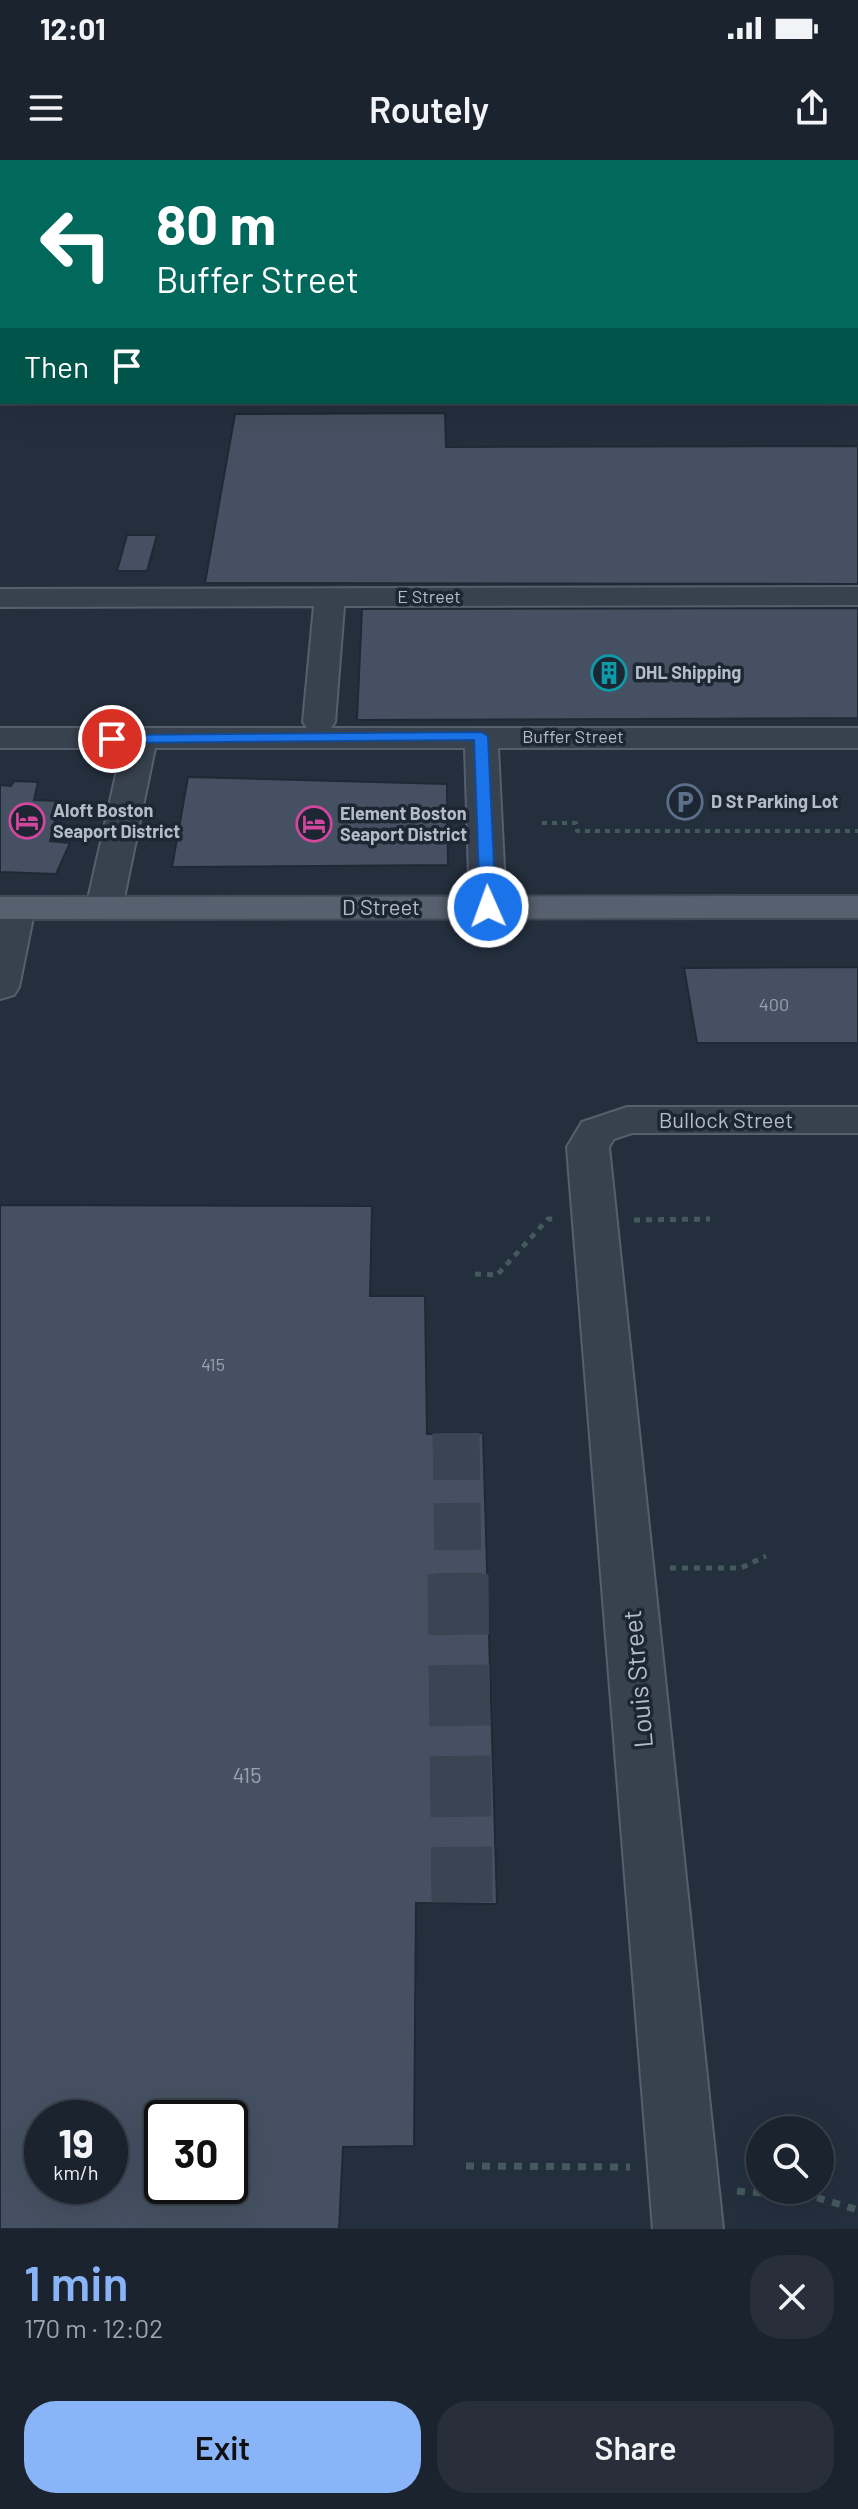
<!DOCTYPE html>
<meta charset="utf-8">
<style>
body{margin:0;font-family:Barlow,sans-serif;background:#282f3a;color:#f1f3f6;height:100vh;display:flex;flex-direction:column;font-size:30px;white-space:nowrap}
*{box-sizing:border-box;margin:0}
p{font-size:26px;color:#a0a4aa}
.icon{flex:none;width:44px;height:44px;fill:none;stroke:currentColor;stroke-width:2;stroke-linecap:round;stroke-linejoin:round}
.map{position:relative;height:2069px;overflow:hidden}
.panel{display:flex;flex-direction:column;background:#1b232e;flex:1}
.panel>*{flex:none}
.guide{position:absolute;left:0px;top:0px;width:858px;height:244px;box-shadow:0 8px 32px #0002,0 0 0 2px #39404a;background:#00695c;color:#fff;overflow:hidden}
.fabs{position:absolute;left:746px;top:1956px;display:grid;gap:16px}
.fabs a{display:grid;place-items:center;width:88px;height:88px;border-radius:50%;background:#1b232e;box-shadow:0 8px 32px #0002,0 0 0 2px #39404a;font-size:40px}
.speed{position:absolute;left:24px;top:1940px;display:flex;gap:16px;font-size:40px;font-weight:700;text-align:center}
.speed>*{display:grid;place-content:center;width:104px;height:104px;border-radius:50%;background:#1b232e;box-shadow:0 8px 32px #0002,0 0 0 2px #39404a;line-height:1}
.speed small{font-size:20px;font-weight:400}
.speed .limit{border:4px solid #111;border-radius:12px;background:#fff;color:#111}
.pin{position:absolute;display:grid;place-items:center;width:68px;height:68px;color:#fff;margin:-34px;border:4px solid #fff;border-radius:50%;box-shadow:0 2px 8px #0007}
.me{position:absolute;width:88px;margin:-44px;rotate:358deg;stroke-linejoin:round;filter:drop-shadow(0 0 6px #0008)}
.turn{display:flex;align-items:center;gap:28px;height:168px;padding:0 24px;font-size:36px}
.turn .icon{width:104px;height:104px;stroke-width:2.5}
.turn b{display:block;font-size:56px;line-height:68px}
.then{display:flex;align-items:center;height:76px;padding:0 24px;background:#0003;gap:16px;font-size:30px}
.round{display:grid;place-items:center;flex:none;width:84px;height:84px;border-radius:32px;background:#282f3a}
.headline{display:flex;align-items:center;justify-content:space-between;height:136px;padding:0 24px}
h1{font-size:48px;font-weight:600;line-height:60px;color:#8ab4f8}
.button{display:flex;gap:16px;margin-top:auto;padding:16px 24px}
.button a{flex:1;height:92px;border-radius:32px;background:#8ab4f8;color:#111;font-size:32px;font-weight:600;line-height:92px;text-align:center}
.button a+a{background:#282f3a;color:#f1f3f6}
.status{display:flex;justify-content:space-between;align-items:center;height:56px;padding:0 40px;background:#1b232e;direction:ltr}
.status svg{height:22px;fill:currentColor}
header{display:flex;justify-content:space-between;align-items:center;height:104px;padding:0 24px;background:#1b232e;font-size:36px;font-weight:600}
.map>svg:first-child{display:block}
.building{fill:#455162;stroke:#1f2835;stroke-width:2;fill-rule:evenodd}
.lines{fill:none;stroke-linecap:round;stroke-linejoin:round}
.minor-tunnel-far1{stroke:#3a4453;stroke-width:47;stroke-dasharray:47 23;stroke-linecap:butt}
.minor-tunnel{stroke:#3a4453;stroke-width:61;stroke-dasharray:61 30;stroke-linecap:butt}
.minor-casing{stroke:#565f6c;stroke-width:4}
.major-casing{stroke:#414a57;stroke-width:4}
.path-far3{stroke:#44595c;stroke-width:2;stroke-dasharray:3 3;stroke-linecap:butt}
.path-far2{stroke:#44595c;stroke-width:4;stroke-dasharray:5 5;stroke-linecap:butt}
.path-far1{stroke:#44595c;stroke-width:5;stroke-dasharray:6 6;stroke-linecap:butt}
.path{stroke:#44595c;stroke-width:7;stroke-dasharray:8 8;stroke-linecap:butt}
.minor{fill:#38414e;fill-rule:evenodd}
.major{fill:#56606e;fill-rule:evenodd}
.route{fill:#1a73e8;stroke:#114b97;stroke-width:2}
.labels{text-anchor:middle;stroke-width:7;stroke-linejoin:round;paint-order:stroke}
.far-street-label{font-size:18px;fill:#b4bcc9;stroke:#1d2633}
.far-poi-label{font-size:18px;font-weight:bold;fill:#b4bcc9;stroke:#1d2633;text-anchor:start}
.number-label{font-size:18px;fill:#98a1af}
.street-label{font-size:22px;fill:#b4bcc9;stroke:#1d2633}
.near-number-label{font-size:22px;fill:#98a1af}
.near-street-label{font-size:26px;fill:#b4bcc9;stroke:#1d2633}
</style>
<div class="status"><b>12:01</b><svg viewBox="0 0 49 12"><path d="M0 12V9h3v3zM5 12V6h3v6zM10 12V3h3v9zM15 12V0h3v12zM26 1h20v11H26zM47 4h2v5h-2z"/></svg></div>
<header><svg class="icon" aria-label="menu" viewBox="0 0 24 24"><path d="M4 6h16M4 12h16M4 18h16"/></svg>Routely<svg class="icon" aria-label="share" viewBox="0 0 24 24"><path d="M12 15V3M7 8l5-5 5 5M5 13v7h14v-7"/></svg></header>
<div class="map">
<svg width="858" height="2069" viewBox="0 0 858 2069">
<rect width="100%" height="100%" fill="#242f3e"/>
<g class="building">
<polygon points="445,253 446,287 858,286 858,424 205,423 235,254"/>
<polygon points="127,375 157,375 147,411 117,411"/>
<polygon points="858,448 858,558 357,560 362,449"/>
<polygon points="188,617 447,624 448,705 172,707"/>
<polygon points="14,621 38,622 34,640 60,641 50,681 70,683 56,714 0,712 0,625 11,626"/>
<polygon points="858,807 858,883 697,883 684,808"/>
<path d="M0 1045 372 1046 370 1136H425L427 1274 483 1273 497 1744 416 1743 414 1986 343 1987 339 2069H0ZM42 1958H110V2026H42ZM162 1958H230V2026H162Z"/>
</g>
<g class="lines">
<polyline class="minor-tunnel-far1" points="456,1273 458,1416"/>
<polyline class="minor-tunnel" points="458,1414 462,1742"/>
<defs>
<g id="minor">
<polygon points="848,0 858,0 858,7 856,2 847,2"/>
<rect x="856" y="96" width="2" height="12"/>
<rect x="0" y="105" width="2" height="12"/>
<polygon points="858,427 858,445 344,446 335,562 331,568 858,568 858,588 498,588 506,747 501,755 488,758 475,755 470,747 465,588 155,588 122,748 117,756 104,759 91,756 86,748 122,588 0,588 0,568 307,568 303,562 314,446 0,447 0,429"/>
<polygon points="17,737 30,740 35,748 19,827 14,835 0,839 0,746 4,740"/>
<polygon points="627,947 858,947 858,973 632,973 614,979 609,987 723,2069 653,2069 567,987 582,962"/>
</g>
<g id="major">
<polygon points="817,0 842,0 843,2 818,2"/>
<polygon points="858,736 858,758 0,759 0,737"/>
</g>
</defs>
<use href="#minor" class="minor-casing"/>
<use href="#major" class="major-casing"/>
<polyline class="path-far3" points="332,2 343,0"/>
<polyline class="path-far2" points="542,663 576,663 577,671 858,671"/>
<g class="path-far1">
<polyline points="634,1060 710,1059"/>
<polyline points="475,1114 497,1115 548,1059 558,1059"/>
<polyline points="670,1408 741,1408 766,1396"/>
</g>
<g class="path">
<polyline points="466,2006 630,2007"/>
<polyline points="737,2031 818,2038 858,2050"/>
</g>
<use href="#minor" class="minor"/>
<use href="#major" class="major"/>
</g>
<polygon class="route" points="481,572 488,576 496,747 488,752 480,747 474,580 112,583 105,579 112,575"/>
<defs>
<symbol id="building-ring" viewBox="-11 -11 22 22"><circle r="9.5" fill="#1d2633" stroke="#0f9aa8" stroke-width="1.5"/><path d="M-4-6H4V6H1V3H-1V6H-4ZM-2.5-4.3h1.7v1.8h-1.7ZM.8-4.3h1.7v1.8H.8ZM-2.5-1h1.7V.8h-1.7ZM.8-1h1.7V.8H.8Z" fill="#0f9aa8"/></symbol>
<symbol id="parking-ring" viewBox="-11 -11 22 22"><circle r="9.5" fill="#1d2633" stroke="#5c6f8a" stroke-width="1.5"/><path d="M-3.5-5.5H1a3.5 3.5 0 0 1 0 7H-1V5.5H-3.5ZM-1-3.4V-.6H.8a1.4 1.4 0 0 0 0-2.8Z" fill="#5c6f8a"/></symbol>
<symbol id="hotel-ring" viewBox="-11 -11 22 22"><circle r="9.5" fill="#1d2633" stroke="#d1479c" stroke-width="1.5"/><path d="M-6-4.5h1.5V1H6V5H4.5V3h-9V5H-6ZM-4 0a1.8 1.8 0 1 1 3.6 0ZM.5 0V-2.5h3Q6-2.5 6 0Z" fill="#d1479c"/></symbol>
</defs>
<g fill-rule="evenodd">
<use href="#building-ring" x="589" y="493" width="40" height="40"/>
<use href="#parking-ring" x="665" y="622" width="40" height="40"/>
<use href="#hotel-ring" x="7" y="641" width="40" height="40"/>
<use href="#hotel-ring" x="294" y="644" width="40" height="40"/>
</g>
<g class="labels">
<g class="far-street-label">
<text x="429" y="443">E Street</text>
<text x="573" y="583">Buffer Street</text>
</g>
<g class="far-poi-label">
<text x="635" y="519">DHL Shipping</text>
<text x="711" y="648">D St Parking Lot</text>
<text x="53" y="657">Aloft Boston<tspan x="53" dy="21">Seaport District</tspan></text>
<text x="340" y="660">Element Boston<tspan x="340" dy="21">Seaport District</tspan></text>
</g>
<g class="number-label">
<text x="774" y="851">400</text>
<text x="213" y="1211">415</text>
</g>
<g class="street-label">
<text x="381" y="755">D Street</text>
<text x="726" y="968">Bullock Street</text>
</g>
<g class="near-number-label">
<text x="247" y="1623">415</text>
</g>
<g class="near-street-label">
<text transform="translate(638 1519) rotate(-95)" y="9">Louis Street</text>
</g>
</g>
</svg>
<div class="fabs">
<a><svg class="icon" aria-label="search" viewBox="0 0 24 24"><circle cx="10" cy="10" r="6"/><path d="M15 15l6 6"/></svg></a>
</div>
<div class="speed"><div>19<small>km/h</small></div><div class="limit">30</div></div>
<div class="pin" style="left:112px;top:579px;background:#d93025"><svg class="icon" aria-label="arrive" viewBox="0 0 24 24"><path d="M6 21V4h12l-3 4 3 4H6"/></svg></div>
<svg class="me" style="left:488px;top:747px" viewBox="-20 -20 40 40"><circle r="17" fill="#1a73e8" stroke="#fff" stroke-width="3"/><path d="M0-11L8 9 0 5-8 9z" fill="#fff"/></svg>
<div class="guide">
<div class="turn"><svg class="icon" aria-label="left" viewBox="0 0 24 24"><path d="M17 20v-9H6M10 6l-5 5 5 5"/></svg><div><b>80 m</b>Buffer Street</div></div>
<div class="then">Then<svg class="icon" aria-label="arrive" viewBox="0 0 24 24"><path d="M6 21V4h12l-3 4 3 4H6"/></svg></div>
</div>
</div>
<section class="panel">
<div class="headline"><div><h1>1 min</h1><p>170 m · 12:02</p></div><a class="round"><svg class="icon" aria-label="close" viewBox="0 0 24 24"><path d="M6 6l12 12M18 6L6 18"/></svg></a></div>
<div class="button"><a>Exit</a><a>Share</a></div>
</section>
